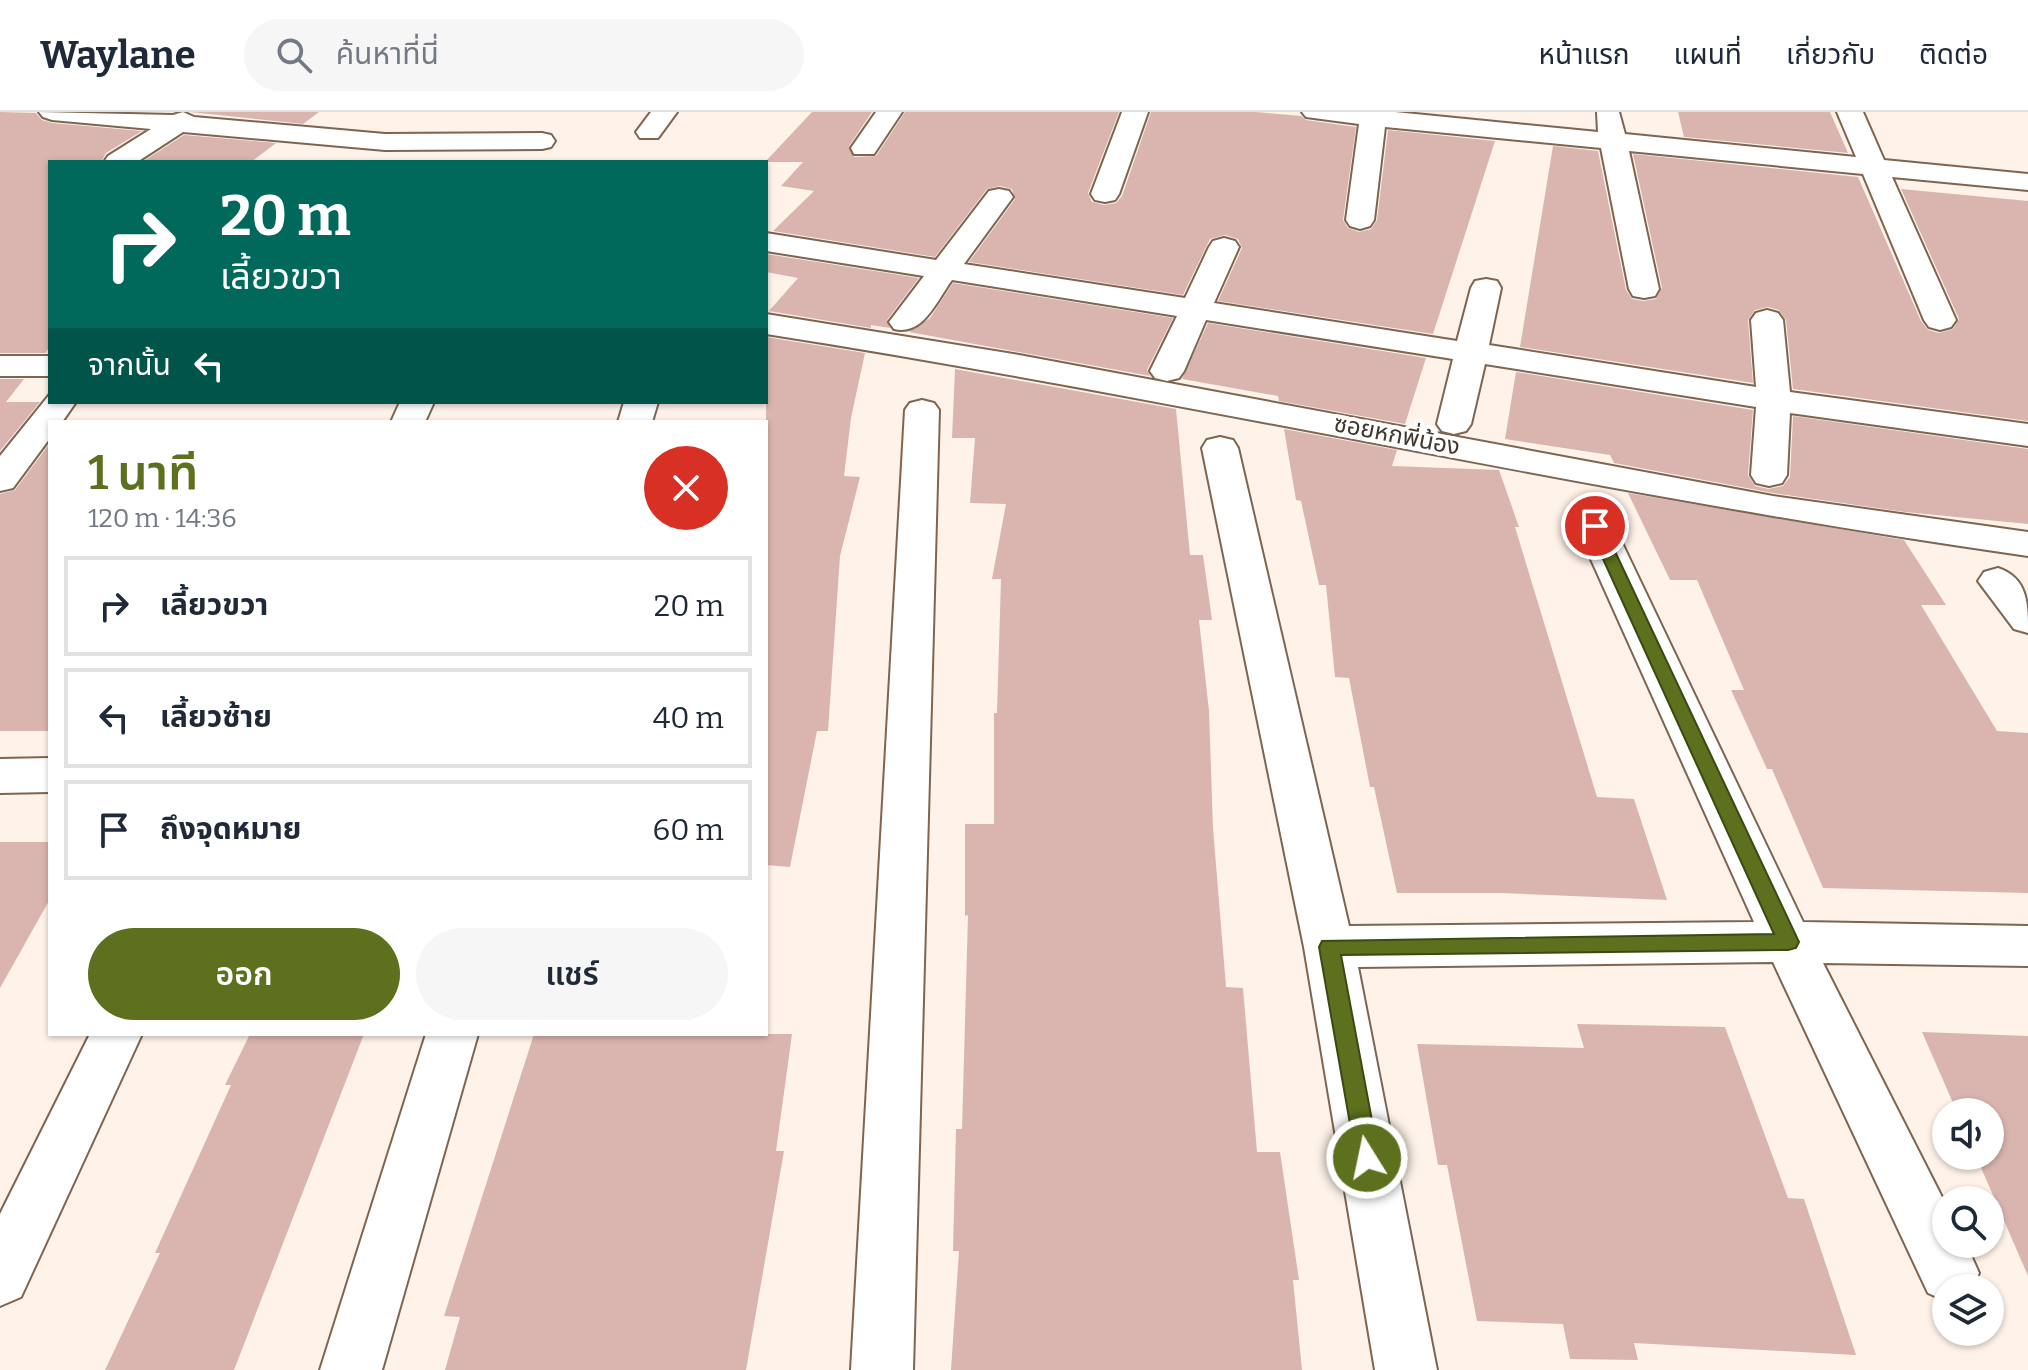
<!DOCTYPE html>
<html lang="th">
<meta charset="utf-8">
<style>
body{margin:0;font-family:Bitter,"Noto Sans Thai",serif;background:#f6f6f7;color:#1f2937;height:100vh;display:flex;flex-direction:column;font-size:30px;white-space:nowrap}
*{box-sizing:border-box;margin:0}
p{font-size:26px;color:#747a83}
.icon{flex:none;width:44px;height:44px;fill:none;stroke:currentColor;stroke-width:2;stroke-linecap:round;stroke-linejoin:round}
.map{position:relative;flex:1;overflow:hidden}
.drawer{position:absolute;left:48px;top:308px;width:720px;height:616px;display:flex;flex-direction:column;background:#fff;border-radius:0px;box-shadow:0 2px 6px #0004}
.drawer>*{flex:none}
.top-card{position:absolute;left:48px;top:48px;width:720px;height:244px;border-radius:0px;box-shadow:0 2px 6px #0004;background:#00695c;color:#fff;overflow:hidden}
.fabs{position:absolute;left:1932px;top:986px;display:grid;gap:16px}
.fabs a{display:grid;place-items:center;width:72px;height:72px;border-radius:50%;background:#fff;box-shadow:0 2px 6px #0004;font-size:40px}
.pin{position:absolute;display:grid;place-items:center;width:68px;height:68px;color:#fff;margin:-34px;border:4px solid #fff;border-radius:50%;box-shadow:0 2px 8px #0007}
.me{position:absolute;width:88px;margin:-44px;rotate:350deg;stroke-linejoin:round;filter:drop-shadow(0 0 6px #0008)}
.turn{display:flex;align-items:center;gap:28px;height:168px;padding:0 40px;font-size:36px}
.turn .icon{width:104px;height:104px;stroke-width:2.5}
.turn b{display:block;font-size:56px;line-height:68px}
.then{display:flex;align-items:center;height:76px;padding:0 40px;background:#0003;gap:16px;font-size:30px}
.round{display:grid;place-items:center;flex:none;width:84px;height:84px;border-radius:42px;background:#f6f6f7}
.head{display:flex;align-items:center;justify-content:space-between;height:136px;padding:0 40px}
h1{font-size:48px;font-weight:600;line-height:60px;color:#5d701d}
.button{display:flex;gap:16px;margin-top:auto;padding:16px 40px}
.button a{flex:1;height:92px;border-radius:48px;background:#5d701d;color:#fff;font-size:32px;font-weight:600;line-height:92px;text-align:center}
.button a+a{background:#f6f6f7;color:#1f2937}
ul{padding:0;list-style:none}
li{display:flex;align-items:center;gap:24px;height:100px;margin:0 16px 12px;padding:0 24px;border:4px solid #e0e1e3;border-radius:0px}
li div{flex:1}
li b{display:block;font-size:30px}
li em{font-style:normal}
header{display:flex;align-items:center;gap:48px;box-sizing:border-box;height:112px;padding:0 40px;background:#fff;border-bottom:2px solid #e0e1e3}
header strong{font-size:38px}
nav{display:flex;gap:44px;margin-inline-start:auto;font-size:28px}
.search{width:560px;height:72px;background:#f6f6f7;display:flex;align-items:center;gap:20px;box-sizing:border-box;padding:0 28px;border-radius:44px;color:#747a83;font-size:30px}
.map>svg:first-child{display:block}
.building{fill:#dab5b0}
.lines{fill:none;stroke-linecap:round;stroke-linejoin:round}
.minor-casing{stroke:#7d6551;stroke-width:4}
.minor{fill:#fff;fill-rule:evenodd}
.route{fill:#5d701d;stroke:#3c4913;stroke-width:2}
.labels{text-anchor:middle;stroke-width:8;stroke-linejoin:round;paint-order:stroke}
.far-street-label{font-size:24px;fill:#42372e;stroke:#fff}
</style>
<header>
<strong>Waylane</strong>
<div class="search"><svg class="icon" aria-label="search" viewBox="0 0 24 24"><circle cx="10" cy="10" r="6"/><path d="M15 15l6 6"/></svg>ค้นหาที่นี่</div>
<nav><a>หน้าแรก</a><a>แผนที่</a><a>เกี่ยวกับ</a><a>ติดต่อ</a></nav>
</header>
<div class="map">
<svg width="2028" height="1258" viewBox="0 0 2028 1258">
<rect width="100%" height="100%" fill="#fef2e9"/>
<g class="building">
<polygon points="0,0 36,1 42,8 52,11 142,19 106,41 101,50 50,50 50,235 45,241 0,241"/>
<polygon points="190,0 319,0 303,12"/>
<polygon points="812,0 872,0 849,34 854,45 876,44 905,0 1119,0 1088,81 1092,90 1104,93 1116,91 1122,84 1151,0 1256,0 1301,4 1306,8 1356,15 1343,108 1348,116 1359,120 1371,117 1377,108 1388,18 1495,29 1433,222 1218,189 1242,136 1238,127 1225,123 1210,127 1183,183 969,150 1015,87 1012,77 1000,74 987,77 935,145 773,119 814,79 781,74 803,50 765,50"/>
<polygon points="1678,0 1830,0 1848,41 1684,25"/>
<polygon points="184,23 276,31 251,50 142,50"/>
<polygon points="1553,34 1598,39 1626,178 1632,187 1643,189 1656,187 1662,176 1633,42 1858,65 1921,209 1928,218 1939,221 1953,217 1959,207 1901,77 2028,89 2028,309 1793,277 1786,208 1779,198 1768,195 1755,198 1748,208 1753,271 1520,235"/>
<polygon points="766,142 919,166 887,208 890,216 871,213 871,216 769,199 798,166 766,160"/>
<polygon points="953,171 1173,206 1147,258 1150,264 909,220 930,206"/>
<polygon points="1208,211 1426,246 1405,312 1279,289 1278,284 1182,267"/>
<polygon points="766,225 865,241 851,306 844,364 860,365 840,444 828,619 817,619 790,755 766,753"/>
<polygon points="955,257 1176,297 1190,443 1203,443 1212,508 1199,508 1209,599 1213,716 1226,875 1243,876 1257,1040 1280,1040 1299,1168 1293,1168 1302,1258 951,1258 959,1139 953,1139 956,1017 962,1017 968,803 965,804 965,712 994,712 994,601 997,601 1001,467 992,467 1006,392 970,391 975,326 952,326"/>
<polygon points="1516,260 1753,298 1748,363 1755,374 1768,377 1783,374 1790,365 1793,304 2028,337 2028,412 1905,400 1773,381 1614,351 1610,343 1505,327"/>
<polygon points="0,267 24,267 6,290 40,290 0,339"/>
<polygon points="1284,317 1397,338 1392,354 1499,358 1519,415 1515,415 1597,685 1634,687 1667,788 1502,781 1397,781 1374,675 1370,675 1349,566 1335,565 1326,473 1319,473 1301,389 1296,388"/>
<polygon points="50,331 50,619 0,619 0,382 15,378"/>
<polygon points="1628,381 1904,428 1946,493 1921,493 1997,619 2028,621 2028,781 1823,776 1772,657 1767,657 1731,578 1744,578 1697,468 1670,468"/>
<polygon points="0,730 50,730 50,787 0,876"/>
<polygon points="1577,912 1725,915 1788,1086 1804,1087 1856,1243 1634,1231 1638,1248 1570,1247 1563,1212 1477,1209 1447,1053 1438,1053 1417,932 1584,936"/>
<polygon points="1922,920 2028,924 2028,1164 1976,1044 1990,1044 1990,1000 1957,1000"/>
<polygon points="250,922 364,922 234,1258 105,1258 160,1141 155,1141 231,973 225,973"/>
<polygon points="534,922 792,922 776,1039 784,1039 746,1258 445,1258 460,1205 444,1204"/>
</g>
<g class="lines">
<defs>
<g id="minor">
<polygon points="39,0 173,3 183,0 194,5 385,22 542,21 551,23 555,29 551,35 542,37 385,38 183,20 137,50 104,50 108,44 151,17 52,8 43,5"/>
<polygon points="651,0 677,0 658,26 640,26 636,20"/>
<polygon points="876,0 902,0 874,42 854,42 851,36"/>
<polygon points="1122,0 1148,0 1119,82 1115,88 1105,90 1095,88 1091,82"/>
<polygon points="1302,0 1395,0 1598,20 1597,0 1619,0 1625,22 1856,45 1837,0 1863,0 1884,48 2028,62 2028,78 1892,65 1956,208 1951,215 1940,218 1929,215 1924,208 1863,62 1629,39 1659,177 1655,184 1644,186 1633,184 1629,177 1601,36 1385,15 1374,108 1370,114 1360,117 1350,114 1346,108 1359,12 1306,5"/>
<path d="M999 77 1009 79 1013 85 964 152 1185 186 1209 135 1213 129 1224 126 1235 129 1239 135 1214 191 1457 229 1471 176 1475 169 1486 167 1497 169 1501 176 1489 233 1756 275 1751 208 1756 201 1767 198 1778 201 1783 208 1790 280 2028 312V334L1790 301 1787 363 1782 371 1769 374 1756 371 1751 363 1756 295 1485 252 1471 312 1466 319 1454 322 1442 319 1437 312 1453 247 1206 208 1184 259 1179 266 1167 269 1155 266 1150 259 1177 204 952 168C936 190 923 224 894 217L889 210 924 164 766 139V121L936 148 989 79Z"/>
<path d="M766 202 1019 243 1773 384 2028 420V444C1604 384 1188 288 766 222Z"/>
<rect x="0" y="244" width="50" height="20"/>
<polygon points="50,282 50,290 76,290 62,310 50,310 50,326 13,376 0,379 0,344"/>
<polygon points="922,288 934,291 939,298 913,1258 851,1258 905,298 910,291"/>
<polygon points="400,290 434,290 425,310 391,310"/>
<polygon points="624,290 658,290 652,310 618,310"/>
<polygon points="1220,325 1233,328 1238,336 1349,814 1754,810 1576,414 1582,406 1595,402 1608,406 1614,414 1803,810 2028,814 2028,854 1823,851 1946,1093 1946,1132 1966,1132 1979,1161 1972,1176 1946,1176 1946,1189 1928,1181 1773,850 1358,855 1437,1258 1375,1258 1304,835 1202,336 1207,328"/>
<path d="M1998 456C2028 466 2028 492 2028 521L2014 517 1978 469 1984 460Z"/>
<polygon points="50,646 50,680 0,681 0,647"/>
<polygon points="90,922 142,922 21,1185 0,1194 0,1102"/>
<polygon points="426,922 478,922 382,1258 320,1258"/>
</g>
</defs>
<use href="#minor" class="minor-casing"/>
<use href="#minor" class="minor"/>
</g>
<polygon class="route" points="1595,409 1603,414 1799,830 1796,836 1788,838 1341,843 1379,1046 1376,1054 1367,1057 1359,1054 1356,1046 1319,835 1322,829 1774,822 1588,414"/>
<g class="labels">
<g class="far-street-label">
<text transform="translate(1397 323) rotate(11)" y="8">ซอยหกพี่น้อง</text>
</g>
</g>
</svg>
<div class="fabs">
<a><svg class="icon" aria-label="sound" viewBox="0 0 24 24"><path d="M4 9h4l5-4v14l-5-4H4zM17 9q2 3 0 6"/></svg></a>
<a><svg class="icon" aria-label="search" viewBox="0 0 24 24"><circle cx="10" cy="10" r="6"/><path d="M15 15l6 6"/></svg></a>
<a><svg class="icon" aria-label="layers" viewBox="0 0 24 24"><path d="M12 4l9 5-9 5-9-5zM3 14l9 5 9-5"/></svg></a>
</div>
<div class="pin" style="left:1595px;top:414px;background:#d93025"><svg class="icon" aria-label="arrive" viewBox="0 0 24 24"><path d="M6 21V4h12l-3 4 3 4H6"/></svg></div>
<svg class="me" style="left:1367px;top:1046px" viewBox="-20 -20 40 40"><circle r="17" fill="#5d701d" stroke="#fff" stroke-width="3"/><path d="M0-11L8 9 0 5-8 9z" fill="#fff"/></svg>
<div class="top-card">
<div class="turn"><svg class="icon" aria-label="right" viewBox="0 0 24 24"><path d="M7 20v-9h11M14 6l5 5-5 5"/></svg><div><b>20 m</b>เลี้ยวขวา</div></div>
<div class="then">จากนั้น<svg class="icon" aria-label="left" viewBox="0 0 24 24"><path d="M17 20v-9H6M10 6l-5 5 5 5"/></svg></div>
</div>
<section class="drawer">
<div class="head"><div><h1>1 นาที</h1><p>120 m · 14:36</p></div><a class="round" style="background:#d93025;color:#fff"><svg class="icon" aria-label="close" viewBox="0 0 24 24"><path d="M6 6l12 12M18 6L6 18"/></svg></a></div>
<ul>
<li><svg class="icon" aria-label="right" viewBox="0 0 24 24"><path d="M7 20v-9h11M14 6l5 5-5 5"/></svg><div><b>เลี้ยวขวา</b></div><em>20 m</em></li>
<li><svg class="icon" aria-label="left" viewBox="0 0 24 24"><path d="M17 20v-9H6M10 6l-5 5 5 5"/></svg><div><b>เลี้ยวซ้าย</b></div><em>40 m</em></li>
<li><svg class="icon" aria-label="arrive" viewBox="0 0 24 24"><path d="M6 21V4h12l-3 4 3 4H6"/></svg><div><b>ถึงจุดหมาย</b></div><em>60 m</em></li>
</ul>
<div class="button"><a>ออก</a><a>แชร์</a></div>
</section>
</div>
